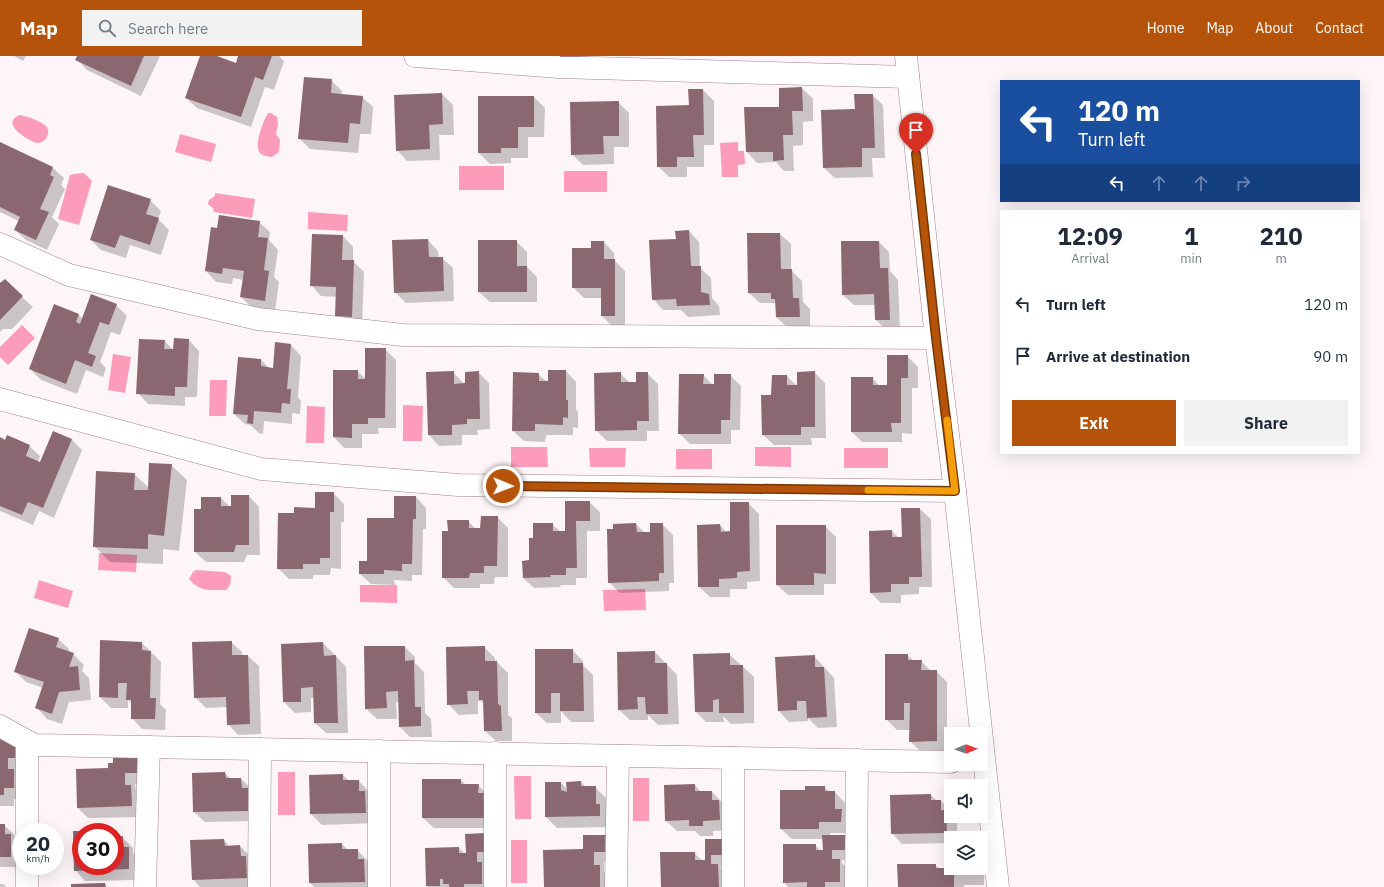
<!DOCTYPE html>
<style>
body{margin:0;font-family:"IBM Plex Sans",sans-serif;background:#f2f2f3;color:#1f2937;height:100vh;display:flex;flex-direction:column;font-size:15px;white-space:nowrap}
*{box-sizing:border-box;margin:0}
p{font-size:13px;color:#747a83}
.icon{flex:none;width:22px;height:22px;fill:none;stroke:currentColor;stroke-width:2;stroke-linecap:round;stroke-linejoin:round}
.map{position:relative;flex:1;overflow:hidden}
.panel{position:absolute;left:1000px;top:154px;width:360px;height:244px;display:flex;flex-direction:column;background:#fff;border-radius:0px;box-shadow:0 4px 16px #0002}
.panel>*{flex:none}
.guide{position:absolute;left:1000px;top:24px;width:360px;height:122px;border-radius:0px;box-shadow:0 4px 16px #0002;background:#1a4fa0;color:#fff;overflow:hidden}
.needle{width:26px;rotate:89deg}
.controls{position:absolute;left:944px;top:671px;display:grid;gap:8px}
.controls a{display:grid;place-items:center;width:44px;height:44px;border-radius:0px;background:#fff;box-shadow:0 4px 16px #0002;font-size:20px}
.speed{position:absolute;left:12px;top:767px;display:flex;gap:8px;font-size:20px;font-weight:700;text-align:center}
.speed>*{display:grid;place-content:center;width:52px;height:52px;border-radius:50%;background:#fff;box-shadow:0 4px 16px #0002;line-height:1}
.speed small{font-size:10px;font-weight:400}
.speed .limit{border:6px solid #d22;background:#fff;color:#111}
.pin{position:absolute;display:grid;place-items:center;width:34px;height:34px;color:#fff;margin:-41px -17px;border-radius:50% 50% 50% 0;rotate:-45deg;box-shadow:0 0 4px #0007}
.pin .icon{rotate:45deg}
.me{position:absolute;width:44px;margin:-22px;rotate:91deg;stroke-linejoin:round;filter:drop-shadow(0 0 3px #0008)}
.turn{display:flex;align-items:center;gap:14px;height:84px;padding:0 12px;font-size:18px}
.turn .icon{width:52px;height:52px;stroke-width:2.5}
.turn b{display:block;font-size:28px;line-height:34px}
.lanes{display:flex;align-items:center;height:38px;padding:0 12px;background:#0003;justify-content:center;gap:20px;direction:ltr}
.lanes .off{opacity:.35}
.eta{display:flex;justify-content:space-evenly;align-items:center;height:68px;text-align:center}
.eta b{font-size:24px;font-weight:700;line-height:28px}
.button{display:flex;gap:8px;margin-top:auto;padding:8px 12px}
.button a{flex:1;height:46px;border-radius:0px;background:#b45309;color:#fff;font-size:16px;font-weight:700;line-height:46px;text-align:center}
.button a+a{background:#f2f2f3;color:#1f2937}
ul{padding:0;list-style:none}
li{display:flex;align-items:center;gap:12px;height:52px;padding:0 12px}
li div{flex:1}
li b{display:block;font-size:15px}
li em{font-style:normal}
header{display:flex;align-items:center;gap:24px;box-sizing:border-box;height:56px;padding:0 20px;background:#b45309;color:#fff}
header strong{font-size:19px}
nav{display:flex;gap:22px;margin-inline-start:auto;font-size:14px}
.search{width:280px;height:36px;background:#f2f2f3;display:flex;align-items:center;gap:10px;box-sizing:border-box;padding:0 14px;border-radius:0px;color:#747a83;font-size:15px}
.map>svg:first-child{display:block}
.water{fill:#fd9bbb}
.shadow{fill:#0003}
.building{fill:#8b6771}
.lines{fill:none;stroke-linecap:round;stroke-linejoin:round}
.street-casing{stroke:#a6818c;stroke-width:23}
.street{stroke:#fff;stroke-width:22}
.route-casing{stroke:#753606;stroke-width:10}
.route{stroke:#b45309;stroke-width:7}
.slow{stroke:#f59e0b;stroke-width:7}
</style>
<header>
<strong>Map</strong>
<div class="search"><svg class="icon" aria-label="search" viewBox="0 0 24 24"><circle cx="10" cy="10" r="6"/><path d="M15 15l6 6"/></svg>Search here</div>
<nav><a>Home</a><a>Map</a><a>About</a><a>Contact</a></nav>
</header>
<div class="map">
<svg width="1384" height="831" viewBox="0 0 1384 831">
<rect width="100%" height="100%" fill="#fef5f8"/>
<g class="water">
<path d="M268 57H271L277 61 278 67 276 78 280 84 279 96 272 101C268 100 262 100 260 97 253 90 264 64 268 57Z"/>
<path d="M20 59C28 61 39 64 46 70 53 77 43 91 34 86 25 82 0 67 20 59Z"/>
<polygon points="180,78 216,88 211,106 175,96"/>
<polygon points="738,86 738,95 744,95 745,108 738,109 738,121 722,121 720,87"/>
<rect x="459" y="110" width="45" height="24"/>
<rect x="564" y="115" width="43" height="21"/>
<polygon points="84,117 92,125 79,169 58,163 70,119 74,118"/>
<polygon points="215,137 255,143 252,162 214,156 213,152 208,148 209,144 215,140"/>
<polygon points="308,156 348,159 347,175 308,173"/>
<polygon points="22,269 35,282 8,309 0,301 0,291"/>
<polygon points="113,298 131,301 125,337 108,334"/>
<polygon points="210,324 227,324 226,360 209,360"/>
<polygon points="403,349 423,350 422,385 403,385"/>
<polygon points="307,350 325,351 324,387 306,387"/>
<polygon points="511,391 547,391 548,411 511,411"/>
<polygon points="755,391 791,391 791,411 755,410"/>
<polygon points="589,392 626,392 625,411 590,411"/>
<rect x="844" y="392" width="44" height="20"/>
<rect x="676" y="393" width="36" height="20"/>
<polygon points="99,497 137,499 136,516 98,514"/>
<path d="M196 514 225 516 231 520C231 525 231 530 226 534 210 534 200 536 189 523L193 516Z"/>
<polygon points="39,524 73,535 68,552 34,542"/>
<polygon points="360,529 397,529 397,547 360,546"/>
<polygon points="645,533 646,554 604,555 603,534"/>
<rect x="278" y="716" width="17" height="43"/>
<polygon points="514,720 531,720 531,763 515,763"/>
<rect x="633" y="722" width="16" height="43"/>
<rect x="511" y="784" width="16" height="43"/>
</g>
<g class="shadow">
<polygon points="14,0 26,0 23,5"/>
<polygon points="78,0 160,0 141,40 87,14 77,3"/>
<polygon points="201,0 214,0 237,8 239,0 279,0 284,5 274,34 265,31 251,71 197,52 186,42"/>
<polygon points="331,24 342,35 341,39 362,41 373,51 371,78 360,78 358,97 310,93 299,82"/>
<polygon points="802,32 813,43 813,65 803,66 803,89 793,90 794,115 784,115 776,106 757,107 747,96 780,51"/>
<polygon points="703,34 714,45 714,89 704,89 704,111 687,111 687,121 669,121 658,110 690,50"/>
<polygon points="442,38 453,49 454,79 439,79 440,104 407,105 397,94 395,40"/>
<polygon points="872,39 883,49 885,102 872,102 873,121 835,122 824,112 856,54"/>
<polygon points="479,41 534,41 545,52 544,81 528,81 528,102 511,102 511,107 490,108 479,97"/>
<polygon points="618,46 629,57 629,91 614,91 614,108 583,109 572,98"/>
<polygon points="0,87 53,112 64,122 61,129 65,133 52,161 59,168 47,194 26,184 15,174 19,165 0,156"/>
<polygon points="150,144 161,155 158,163 169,174 161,199 130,189 126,202 101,194 91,184"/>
<polygon points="259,166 270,176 269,184 278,194 274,221 279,226 275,255 252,252 241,241 244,224 233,222 232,228 216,226 206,215 218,173"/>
<polygon points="689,175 699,186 700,212 711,222 712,242 719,250 720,259 688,261 681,254 663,254 653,243 677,184"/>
<polygon points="780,178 791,188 791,214 802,225 803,246 810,253 810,271 787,271 776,261 776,247 760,247 749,237"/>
<polygon points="343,180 353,191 353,205 364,216 362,271 347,270 336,259 337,241 321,240 311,229"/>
<polygon points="428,184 438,195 439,202 442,202 453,212 454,245 406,247 395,236"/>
<polygon points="516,185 527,196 527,211 537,221 537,246 490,246 479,236"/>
<polygon points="604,186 614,197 614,204 625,215 625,270 612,270 602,260 602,242 584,242 573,231 592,193"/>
<polygon points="879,186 889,196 890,215 898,224 900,274 886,274 876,264 875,249 854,249 843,239"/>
<polygon points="0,229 22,241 33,251 12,273 3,273 0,276"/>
<polygon points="116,249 127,260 120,279 111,276 100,306 106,312 103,321 86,314 77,338 41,324 30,313 78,258 83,263"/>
<polygon points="189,284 199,295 197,341 185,341 185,350 148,348 138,337 165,285 174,295"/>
<polygon points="291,289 301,300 298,341 301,345 300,358 292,357 292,368 264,365 263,378 259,377 250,369 245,368 234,358 261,304 269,312 273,313"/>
<polygon points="385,293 396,304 396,372 378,372 379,378 362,378 362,392 344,392 334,381 357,315 366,323"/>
<polygon points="907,300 918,311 918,332 912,332 912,378 902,377 902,386 862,386 852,376 872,322 880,330 888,330"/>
<polygon points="566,315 576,326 576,353 578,356 578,372 573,371 573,379 546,379 545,386 524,385 513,375 538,318 547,326 549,326"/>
<polygon points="453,316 464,328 478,316 489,327 490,373 477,374 478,379 462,379 462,389 439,390 429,379"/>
<polygon points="814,316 825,327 826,382 811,382 812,389 774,389 763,379 772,340 787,320 798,331"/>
<polygon points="620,317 630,327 637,327 647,317 658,328 659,375 647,375 647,385 607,385 596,374"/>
<polygon points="703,319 713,329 730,319 741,330 740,374 731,374 731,388 690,388 679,377"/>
<polygon points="54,376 72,384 82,394 54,462 39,455 33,469 0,455 0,383 29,390 40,400 38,406 41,407"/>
<polygon points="171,409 187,424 179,495 163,493 163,508 110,506 94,490 134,418 149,432"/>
<polygon points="333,437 344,448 344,466 341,466 341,513 331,512 330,519 313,519 313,523 289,523 278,512 295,458 316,453"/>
<polygon points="249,440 259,451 260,499 247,499 244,506 206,506 195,496 202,454 221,442 230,451"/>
<polygon points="416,441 426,452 426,473 423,473 422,519 412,519 412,525 394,524 395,529 371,528 360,518 395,463"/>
<polygon points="589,446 600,456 600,475 587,475 587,522 576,522 576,529 560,529 561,531 534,532 523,522 530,505 534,483 552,468 561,476 566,476"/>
<polygon points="748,447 759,458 760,525 747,526 747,533 730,533 730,541 710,541 699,531 720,469 727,477 731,476"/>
<polygon points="920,453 931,463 932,531 919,531 919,538 901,539 901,547 881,547 871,537 892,475 899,482 903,482"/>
<polygon points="497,461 508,472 508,521 495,521 494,528 480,528 480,532 454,532 443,521 449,476 468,465 476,473 481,473"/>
<polygon points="636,468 645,477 651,477 662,468 673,479 674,527 669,527 669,535 620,537 609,526"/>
<polygon points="825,470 836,481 836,528 824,528 824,539 788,539 777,529"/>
<polygon points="58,583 69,593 68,597 73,598 84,609 82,615 89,622 91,644 69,646 62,668 47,663 37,652 43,632 26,626 16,616"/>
<polygon points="231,586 242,596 242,600 248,600 259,610 261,678 238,679 228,668 227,651 206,652 195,641"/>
<polygon points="142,587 161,606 160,648 166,654 165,674 142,673 132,662 132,648 128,644 128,652 111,652 100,641"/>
<polygon points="323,587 334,598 334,600 336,600 346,611 348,677 326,677 315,667 314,642 311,642 311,656 295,657 284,646"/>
<polygon points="405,591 415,601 415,607 424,616 425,657 431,663 432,681 410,681 400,671 399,646 396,646 397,663 377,663 366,653"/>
<polygon points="484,591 495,602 495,606 497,606 508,617 508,659 512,662 512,685 496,685 485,675 485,648 481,645 478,645 478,658 459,659 448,648"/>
<polygon points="572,594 583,605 583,609 593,619 594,666 571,666 561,655 561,667 547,667 536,657"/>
<polygon points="655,596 677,619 679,668 658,669 648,659 648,664 630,664 619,654"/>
<polygon points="729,598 754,621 754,667 731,668 723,660 724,666 706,666 696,656"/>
<polygon points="907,599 914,605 921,605 931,615 936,615 947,626 947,696 921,696 910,685 910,674 897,674 886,663"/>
<polygon points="814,600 834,622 837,671 818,672 808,662 808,665 789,666 779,655"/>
<polygon points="0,681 25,692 24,743 14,743 14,750 0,750"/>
<polygon points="137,701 148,711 148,728 135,728 136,734 142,740 142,761 88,762 78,752 114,708"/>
<polygon points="225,717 231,723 241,723 252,733 258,765 205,766 194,756"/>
<polygon points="343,719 349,725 359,725 369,736 376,767 322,769 311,758"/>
<polygon points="461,724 466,729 478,729 489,740 494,772 434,772 423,762"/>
<polygon points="581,726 586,731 595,731 606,742 606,756 610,760 610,771 557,772 546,761 546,727 561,727 568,734"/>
<polygon points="695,729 701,736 712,736 722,746 730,774 713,775 713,780 700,780 695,775 677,775 666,765"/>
<polygon points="824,731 830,736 835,736 845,747 845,758 852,764 852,777 830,777 830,780 846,780 857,804 842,804 842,807 850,815 850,831 788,831 784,826 815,789 821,795 824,795 824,783 792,783 781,773 806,735"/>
<polygon points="931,739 937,745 941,745 951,755 951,760 957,766 957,782 951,782 951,787 902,788 892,777"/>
<polygon points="0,769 4,769 15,779 15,784 21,790 22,811 0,811"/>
<polygon points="81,776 81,810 115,810 115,782 122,781 133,792 133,797 139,803 140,824 85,825 75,814"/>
<polygon points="485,778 493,831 428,831 427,829 459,792 465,798"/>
<polygon points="607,780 618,806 604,806 604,815 610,821 610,831 545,831 584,794"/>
<polygon points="224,784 230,791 240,790 251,801 257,831 200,831 193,823"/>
<polygon points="722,784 733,809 721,809 721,813 729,820 729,831 662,831 694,797 703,805 706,805"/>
<polygon points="342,788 348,794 357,794 368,805 375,831 314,831 310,827"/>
<polygon points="951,799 951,812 981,812 981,806 984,809 984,829 964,829 964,831 899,831 935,809 940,813 949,813"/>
<polygon points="0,828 3,828 6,831 0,831"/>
</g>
<g class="building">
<polygon points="77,0 144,0 131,30 75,4"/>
<polygon points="200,0 217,0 236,7 238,0 272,0 263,24 255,21 241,61 185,42"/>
<polygon points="304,21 332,23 331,37 363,40 360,68 350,67 348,87 298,83"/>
<polygon points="802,31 803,55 792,55 793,79 783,79 784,104 773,105 773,96 746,96 744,51 779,51 779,32"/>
<polygon points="688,33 703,33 704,79 693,79 694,101 677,101 677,111 657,111 656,50 689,49"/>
<polygon points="442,37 443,68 429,69 430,93 396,95 394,39"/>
<polygon points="854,38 873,38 875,92 862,92 862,111 823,112 821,54 855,53"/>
<polygon points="478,40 534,40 534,71 518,71 518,92 501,92 501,97 478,97"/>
<polygon points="619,45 619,80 603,80 604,98 571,99 570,46"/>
<polygon points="0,86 53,111 50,119 54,121 40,153 49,156 36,184 14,174 20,161 0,151"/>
<polygon points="108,129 151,143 146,158 159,162 150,189 120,179 115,192 90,184"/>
<polygon points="219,159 260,165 258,181 268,182 264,214 269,215 265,245 240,241 244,215 223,212 222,218 205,215 211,171 217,172"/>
<polygon points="689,174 691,210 701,210 701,236 709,238 710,249 677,250 676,243 652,244 649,184 676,183 675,175"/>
<polygon points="747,177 780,177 781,213 792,213 793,242 799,242 800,261 776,261 775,243 771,243 771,237 748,237"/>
<polygon points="312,178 343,179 342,204 354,204 352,261 335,260 336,231 310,230"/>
<polygon points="428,183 429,201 443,201 444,235 394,237 392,184"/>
<polygon points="478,184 517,184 517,210 527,210 527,236 478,236"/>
<polygon points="591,185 604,185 604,203 615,203 615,260 601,260 601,232 572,232 572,192 591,192"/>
<polygon points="841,185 879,185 880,212 888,212 890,264 875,264 874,238 842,239"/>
<polygon points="5,223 23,240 0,264 0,227"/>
<polygon points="91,238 117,248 109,269 100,266 88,297 96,300 92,311 75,304 66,328 29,313 54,248 79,258 76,266 80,268"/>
<polygon points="174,282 189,283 187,331 175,331 175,340 136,338 139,283 165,284 164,293 173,293"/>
<polygon points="275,286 291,288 287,333 291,333 290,348 282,347 281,357 254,355 253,368 247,367 248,359 233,358 238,301 261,303 261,310 273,312"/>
<polygon points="365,292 386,292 385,362 368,362 368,368 352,368 352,382 333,381 333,314 358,314 358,323 365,323"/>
<polygon points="887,299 908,299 908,322 901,322 901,367 891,367 892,376 851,376 851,321 873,321 873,329 887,329"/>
<polygon points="548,314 566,314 566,344 568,344 568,362 563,361 563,369 535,368 535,375 512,375 513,316 539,317 539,325 548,325"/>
<polygon points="454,315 454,328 465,327 465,316 479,315 480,363 467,363 467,368 452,369 452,379 428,379 426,316"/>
<polygon points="815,315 815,371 801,371 801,379 762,379 761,339 771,339 772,319 787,319 787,329 797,329 797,316"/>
<polygon points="621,316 621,326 636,326 636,316 648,316 649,365 637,365 637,374 595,375 594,317"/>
<polygon points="679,318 704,318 703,328 714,328 714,318 731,318 730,364 721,364 721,378 678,378"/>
<polygon points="53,375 72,383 43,452 28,446 22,459 0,450 0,381 5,384 7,379 30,389 26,400 40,406"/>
<polygon points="149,407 172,408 164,480 148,478 148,493 93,491 96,415 135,417 134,434 148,434"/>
<polygon points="315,436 334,436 334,456 330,456 330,502 320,502 320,508 303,508 303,513 277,513 278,457 294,457 294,451 315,452"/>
<polygon points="231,439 249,439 249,489 236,489 234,496 194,496 194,453 201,453 201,441 221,441 221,450 231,450"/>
<polygon points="394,440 416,440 416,463 413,463 412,508 402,508 402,515 384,514 384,518 359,518 359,505 367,505 367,462 394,462"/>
<polygon points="565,445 590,445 590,465 576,465 577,512 566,512 566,519 550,519 551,521 523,522 522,505 529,504 529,482 533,482 533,467 553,467 553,475 565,475"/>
<polygon points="730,446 749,446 750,515 737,516 737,522 719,523 719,531 698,531 697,469 720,468 721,476 730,475"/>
<polygon points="901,452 920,452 922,521 909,521 909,528 891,528 891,536 870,537 869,475 892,474 892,481 902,481"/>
<polygon points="481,460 498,460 497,510 484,510 484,517 470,517 469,522 442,522 442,475 448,475 447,464 469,464 469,472 480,472"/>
<polygon points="636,467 637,476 650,476 650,467 663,467 664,517 659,517 659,525 608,527 607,473 613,473 613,468"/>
<polygon points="776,469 826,469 826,518 814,517 814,529 776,529"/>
<polygon points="29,572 59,582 56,591 74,597 69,611 78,610 80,634 59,636 52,658 35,652 44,626 14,616"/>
<polygon points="100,584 142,586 142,594 151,595 150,642 156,642 155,663 131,663 131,644 126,644 127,627 118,627 118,642 99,641"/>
<polygon points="232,585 232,599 248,599 250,668 227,669 226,641 194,642 192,586"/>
<polygon points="323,586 324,600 336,599 338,667 314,667 313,631 301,632 301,646 283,646 281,588"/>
<polygon points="364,590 405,590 405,605 414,604 415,651 421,651 421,670 399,671 398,635 386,636 387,652 365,653"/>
<polygon points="485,590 485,605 497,605 498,648 501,650 502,675 484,675 483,644 479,644 479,635 467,635 468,648 447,649 446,591"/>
<polygon points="535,593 573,593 573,607 583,607 584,655 560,655 560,637 551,637 551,657 535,657"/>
<polygon points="655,595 655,607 667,607 668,658 646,658 645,641 637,641 638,653 618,654 617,596"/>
<polygon points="730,597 730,609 743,609 744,657 719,657 719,643 713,644 713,656 695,656 693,598"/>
<polygon points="885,598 908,598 908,604 922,604 921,614 937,614 937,685 909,686 910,647 904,647 904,664 885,664"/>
<polygon points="815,599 815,611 824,611 827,661 807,662 806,645 797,645 797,654 778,655 775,601"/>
<polygon points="0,680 15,680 15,702 8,702 8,713 14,713 14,732 4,732 4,739 0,739"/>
<polygon points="113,700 137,700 138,717 125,717 125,729 131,729 132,750 77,752 76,713 108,712 108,707 113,707"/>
<polygon points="225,716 226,722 241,722 242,732 248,732 248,755 193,756 192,717"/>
<polygon points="343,718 343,724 359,724 359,735 365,735 366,757 310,758 309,719"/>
<polygon points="422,723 461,723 461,728 479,728 478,737 484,737 484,762 422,762"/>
<polygon points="581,725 581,730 596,730 596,748 600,748 600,760 545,761 545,726 561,726 561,734 567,736 566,726"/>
<polygon points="695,728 695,735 712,735 712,744 719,744 720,764 703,765 703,770 689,770 689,764 665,765 664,729"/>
<polygon points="805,730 825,730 825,735 835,735 835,753 842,753 841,766 819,766 819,773 780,773 780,734 805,734"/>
<polygon points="931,738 931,744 941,744 941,754 946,754 947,777 891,778 890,739"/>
<polygon points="0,768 5,768 5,778 11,778 11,801 0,801"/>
<polygon points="73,775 81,775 81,810 115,810 115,781 123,780 123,791 129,791 129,813 74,815"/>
<polygon points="486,777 486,796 477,796 477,806 482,806 482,828 464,828 464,831 449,831 449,828 443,828 443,823 440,823 440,830 426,830 425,792 459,791 459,797 466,797 465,778"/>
<polygon points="583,779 607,779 608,796 594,796 594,809 600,809 600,831 544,831 543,794 583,793"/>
<polygon points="822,779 846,779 846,794 832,794 832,803 840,803 840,826 825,826 825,831 807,831 807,826 783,827 783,788 816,788 816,794 823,794"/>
<polygon points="224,783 225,790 240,789 241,800 246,800 247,822 192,824 190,784"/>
<polygon points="705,783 723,783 722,799 711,799 711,808 718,808 719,831 661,831 660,796 695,796 695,804 705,804"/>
<polygon points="342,787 342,793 358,793 358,803 364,803 365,826 309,827 308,788"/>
<polygon points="948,798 951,798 951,812 974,812 974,819 954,819 954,831 898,831 897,808 936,808 936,812 948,812"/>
<polygon points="105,827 106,831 71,831 71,828"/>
</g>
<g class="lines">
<defs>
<g id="street">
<polyline points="415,0 559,11 908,21"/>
<polyline points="906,0 936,282 955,435 998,831"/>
<polyline points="0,188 69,219 258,263 403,279 936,282"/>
<polyline points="0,343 261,413 458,429 955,435"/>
<polyline points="0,670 34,689 951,706"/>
<polyline points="733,702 733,831"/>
<polyline points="27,776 27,685"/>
<polyline points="27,831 27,810"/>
<polyline points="145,831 149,691"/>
<polyline points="259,831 260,693"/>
<polyline points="379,831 379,695"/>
<polyline points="495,831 495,697"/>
<polyline points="616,831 618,700"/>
<polyline points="856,831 857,704"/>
</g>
</defs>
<use href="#street" class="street-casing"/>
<use href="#street" class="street"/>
</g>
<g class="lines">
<defs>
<polyline id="route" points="503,430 955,435 936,282 916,98"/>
</defs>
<use href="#route" class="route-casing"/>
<use href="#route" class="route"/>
<polyline class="slow" points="868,434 955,435 947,364"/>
</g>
</svg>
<div class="controls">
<a><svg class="needle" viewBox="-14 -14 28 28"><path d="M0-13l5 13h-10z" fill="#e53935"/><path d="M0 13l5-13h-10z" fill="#747a83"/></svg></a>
<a><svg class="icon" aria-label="sound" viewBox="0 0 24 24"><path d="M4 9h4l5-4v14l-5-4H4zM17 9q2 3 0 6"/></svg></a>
<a><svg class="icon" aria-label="layers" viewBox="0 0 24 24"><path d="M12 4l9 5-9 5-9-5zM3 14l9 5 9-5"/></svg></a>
</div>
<div class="speed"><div>20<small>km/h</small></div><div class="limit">30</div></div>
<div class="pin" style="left:916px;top:98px;background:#d93025"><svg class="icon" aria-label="arrive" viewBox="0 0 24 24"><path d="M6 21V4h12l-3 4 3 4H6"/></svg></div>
<svg class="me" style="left:503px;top:430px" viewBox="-20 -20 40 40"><circle r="17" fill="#b45309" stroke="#fff" stroke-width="3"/><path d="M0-11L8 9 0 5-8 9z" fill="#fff"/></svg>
<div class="guide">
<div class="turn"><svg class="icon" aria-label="left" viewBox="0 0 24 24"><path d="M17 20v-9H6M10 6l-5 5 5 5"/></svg><div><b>120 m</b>Turn left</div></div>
<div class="lanes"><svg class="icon" aria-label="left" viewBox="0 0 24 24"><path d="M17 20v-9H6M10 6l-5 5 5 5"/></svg><svg class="icon off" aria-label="ahead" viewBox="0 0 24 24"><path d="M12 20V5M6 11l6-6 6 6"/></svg><svg class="icon off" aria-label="ahead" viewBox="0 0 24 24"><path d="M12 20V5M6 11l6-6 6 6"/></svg><svg class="icon off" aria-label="right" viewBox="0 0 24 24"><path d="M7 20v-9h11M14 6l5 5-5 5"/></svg></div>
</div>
<section class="panel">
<div class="eta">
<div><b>12:09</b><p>Arrival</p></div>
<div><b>1</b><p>min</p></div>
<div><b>210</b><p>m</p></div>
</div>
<ul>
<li><svg class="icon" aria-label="left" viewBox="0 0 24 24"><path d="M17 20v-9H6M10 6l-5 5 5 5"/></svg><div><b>Turn left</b></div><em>120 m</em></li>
<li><svg class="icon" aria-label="arrive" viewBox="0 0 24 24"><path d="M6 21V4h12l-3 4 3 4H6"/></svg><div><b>Arrive at destination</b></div><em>90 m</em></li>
</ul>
<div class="button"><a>Exit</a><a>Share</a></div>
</section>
</div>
